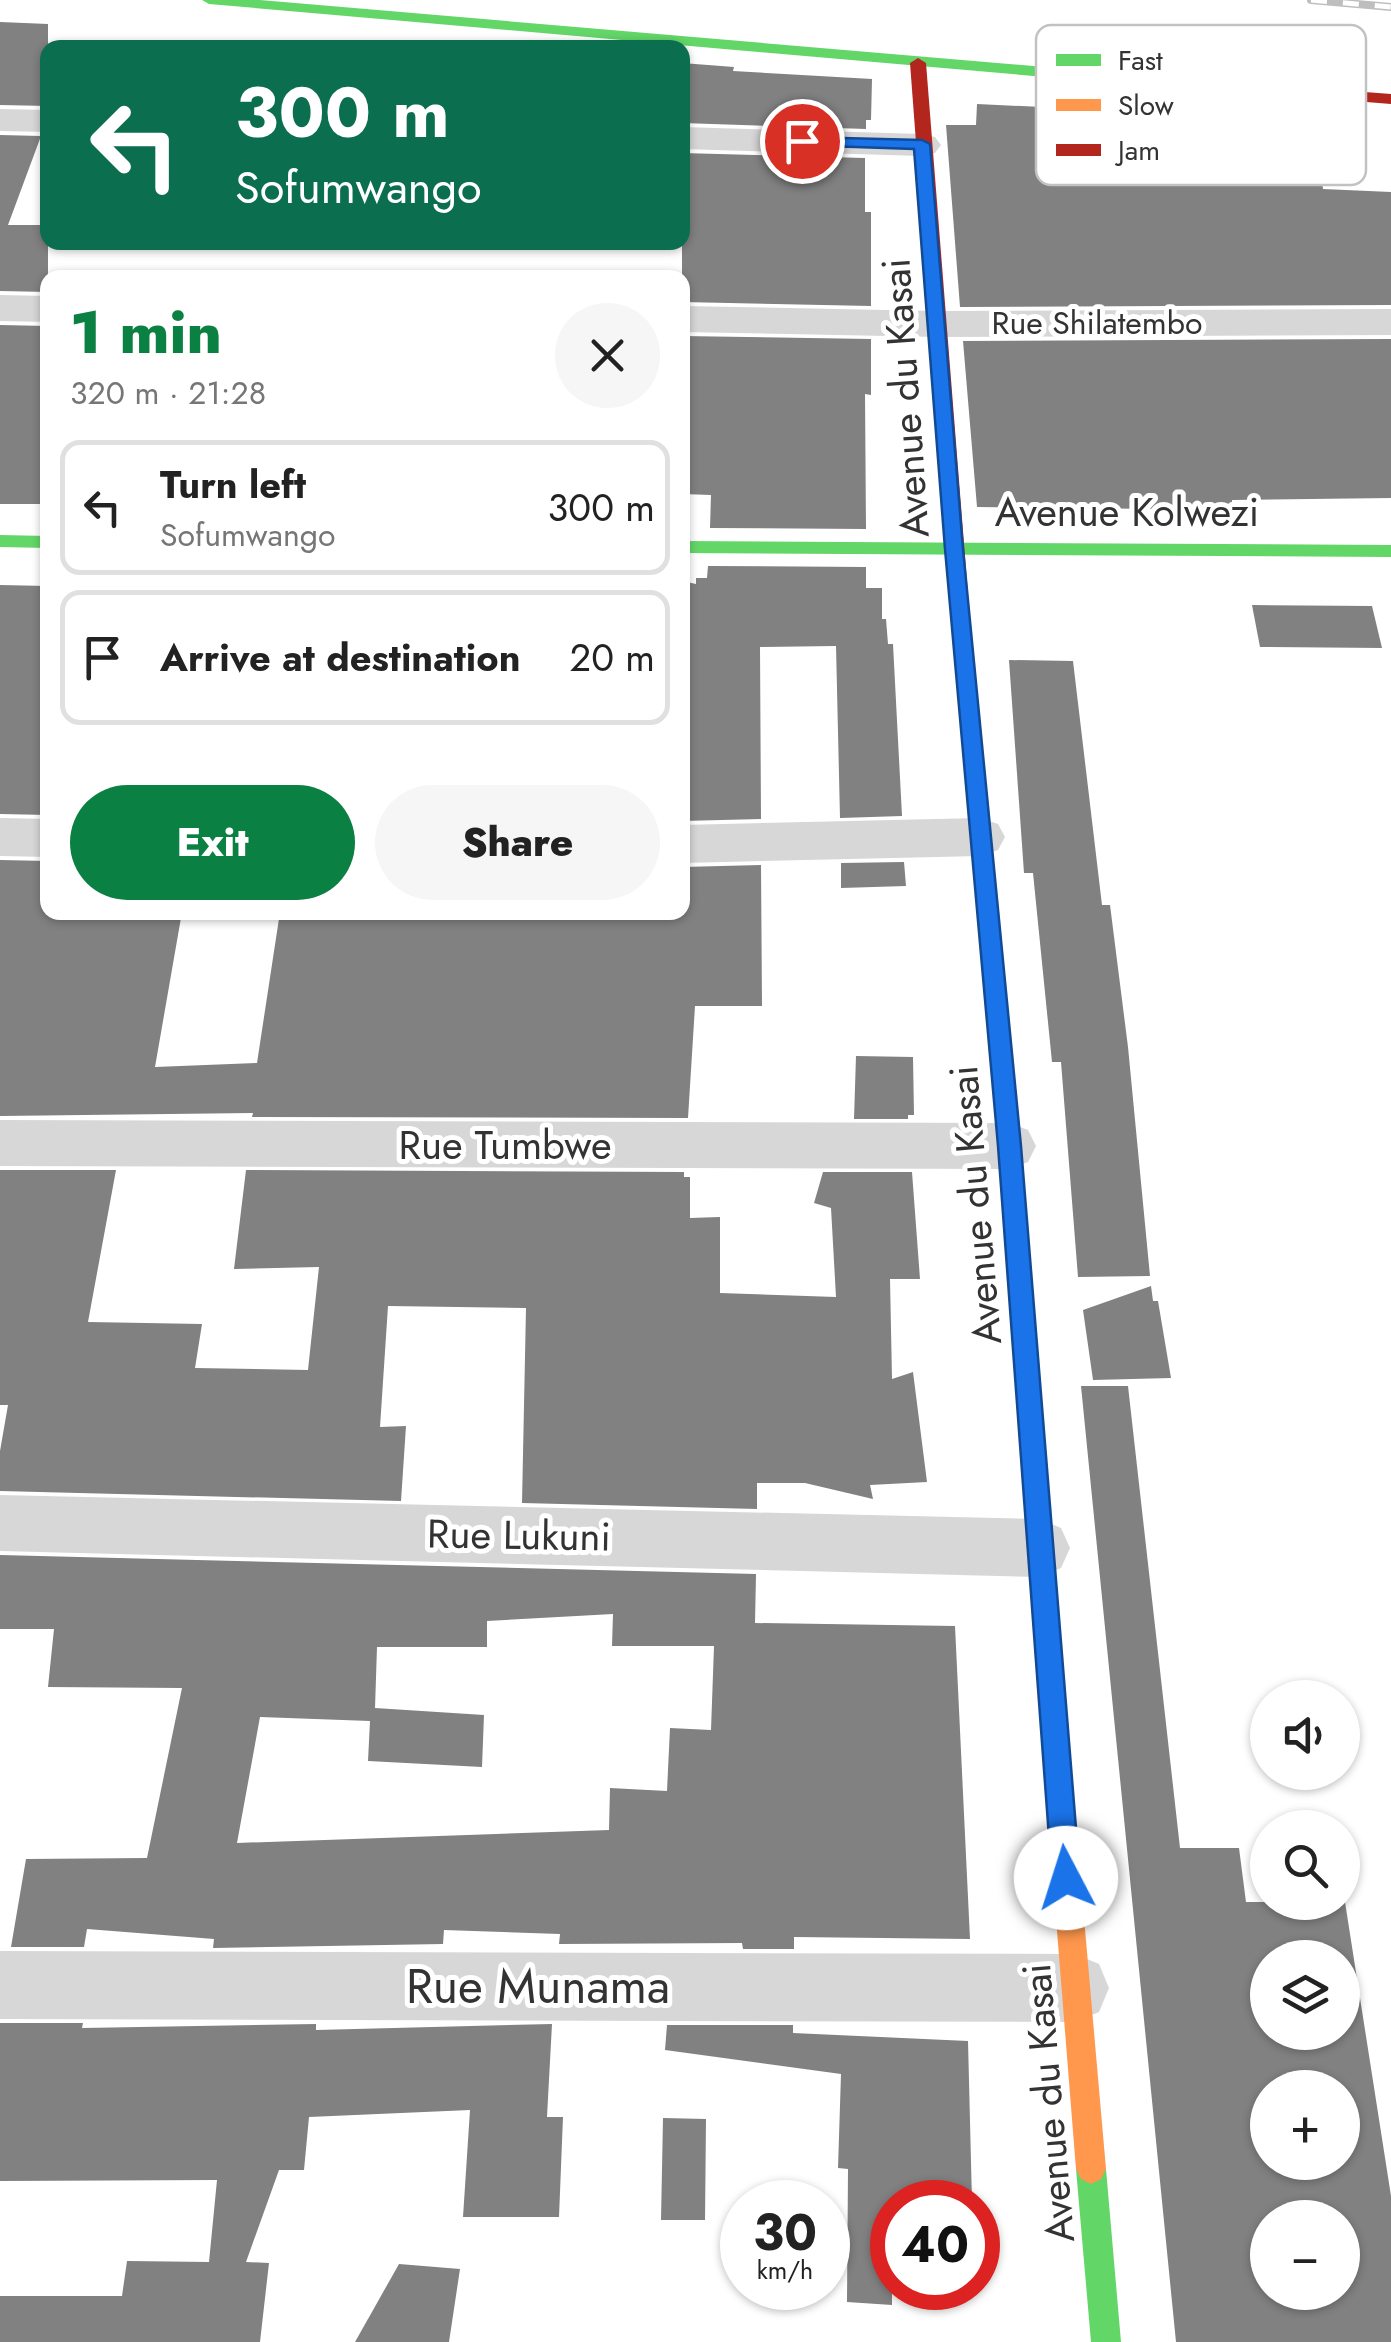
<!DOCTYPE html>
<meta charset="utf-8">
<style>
body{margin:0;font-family:Jost,sans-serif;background:#f6f6f6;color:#222;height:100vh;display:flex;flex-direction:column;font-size:38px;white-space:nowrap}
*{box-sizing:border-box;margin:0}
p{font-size:32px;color:#767676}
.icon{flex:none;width:55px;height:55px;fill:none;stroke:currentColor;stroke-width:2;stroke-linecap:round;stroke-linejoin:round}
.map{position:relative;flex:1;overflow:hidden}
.sheet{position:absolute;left:40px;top:270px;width:650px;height:650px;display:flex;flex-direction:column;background:#fff;border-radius:20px;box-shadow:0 2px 8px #0004}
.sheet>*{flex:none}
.banner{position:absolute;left:40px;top:40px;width:650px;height:210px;border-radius:20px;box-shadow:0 2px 8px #0004;background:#0b6e4f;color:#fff;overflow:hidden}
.tools{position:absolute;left:1250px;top:1680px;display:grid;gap:20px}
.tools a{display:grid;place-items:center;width:110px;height:110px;border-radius:50%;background:#fff;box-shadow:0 2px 8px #0004;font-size:50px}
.speed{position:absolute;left:720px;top:2180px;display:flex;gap:20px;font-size:50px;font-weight:700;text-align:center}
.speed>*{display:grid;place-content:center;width:130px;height:130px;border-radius:50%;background:#fff;box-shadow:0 2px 8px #0004;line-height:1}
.speed small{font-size:25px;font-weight:400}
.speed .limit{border:15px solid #d22;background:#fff;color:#111}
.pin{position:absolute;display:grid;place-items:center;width:85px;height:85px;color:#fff;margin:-42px;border:5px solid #fff;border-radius:50%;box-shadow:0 2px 10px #0007}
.me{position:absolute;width:110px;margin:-55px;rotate:355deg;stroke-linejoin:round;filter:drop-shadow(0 0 8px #0008)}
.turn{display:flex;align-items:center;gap:35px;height:210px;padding:0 30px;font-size:45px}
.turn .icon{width:130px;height:130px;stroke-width:2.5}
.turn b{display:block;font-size:70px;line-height:85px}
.round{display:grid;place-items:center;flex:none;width:105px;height:105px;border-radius:52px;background:#f6f6f6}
.headline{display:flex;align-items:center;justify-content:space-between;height:170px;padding:0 30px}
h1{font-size:60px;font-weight:800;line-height:75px;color:#0b8043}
.primary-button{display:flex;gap:20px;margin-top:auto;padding:20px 30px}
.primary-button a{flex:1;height:115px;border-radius:60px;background:#0b8043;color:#fff;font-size:40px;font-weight:800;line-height:115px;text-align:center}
.primary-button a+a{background:#f6f6f6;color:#222}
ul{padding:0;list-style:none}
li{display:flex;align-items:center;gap:30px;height:135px;margin:0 20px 15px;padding:0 10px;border:5px solid #e0e0e0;border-radius:20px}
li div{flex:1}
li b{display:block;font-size:38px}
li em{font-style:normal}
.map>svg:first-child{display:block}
.building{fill:#818181;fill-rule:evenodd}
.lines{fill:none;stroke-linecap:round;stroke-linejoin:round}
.street{fill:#d7d7d7;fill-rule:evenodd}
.fast{fill:#63d668;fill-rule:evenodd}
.slow{fill:#ff974d;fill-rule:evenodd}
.jam{fill:#b3261e;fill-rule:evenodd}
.rail-casing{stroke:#bebebe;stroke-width:8}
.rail{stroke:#fff;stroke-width:5;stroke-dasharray:16;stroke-linecap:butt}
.route{fill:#1a73e8;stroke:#114b97;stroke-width:2.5}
.labels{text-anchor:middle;stroke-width:10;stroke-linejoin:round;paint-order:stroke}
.far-street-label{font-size:32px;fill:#333;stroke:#fff}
.street-label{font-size:40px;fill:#333;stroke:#fff}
.near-street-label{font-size:48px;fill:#333;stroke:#fff}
.key{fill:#fff;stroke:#c2c2c2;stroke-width:2.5}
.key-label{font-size:28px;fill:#333}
</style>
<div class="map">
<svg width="1391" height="2342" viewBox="0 0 1391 2342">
<rect width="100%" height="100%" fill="#fff"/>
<g class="building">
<polygon points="0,22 48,24 48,106 0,105"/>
<polygon points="682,63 734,67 733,71 872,79 871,120 866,120 866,129 682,123"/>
<polygon points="977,104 1106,110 1106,122 1207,130 1207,120 1315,129 1323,189 1391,192 1391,305 960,307 946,125 976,125"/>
<polygon points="0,135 41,136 8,225 48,225 48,292 0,291"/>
<polygon points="682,153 865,158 865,212 871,212 871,306 682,302"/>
<polygon points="0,325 48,326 48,504 0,504"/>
<polygon points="682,336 871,339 871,395 865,394 866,529 710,528 711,495 682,494"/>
<polygon points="1391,339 1391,498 1232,500 1232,505 1158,505 1159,509 977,507 963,341"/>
<polygon points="708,566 866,567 866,588 882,588 882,619 886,619 888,644 893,644 902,816 840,818 836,646 760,647 761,819 682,821 682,581 696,584 696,578 707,578"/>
<polygon points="0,585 48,586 48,815 0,814"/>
<polygon points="1252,605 1372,606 1382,648 1260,647"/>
<polygon points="1009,660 1073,661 1102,905 1110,905 1128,1047 1150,1276 1078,1277 1061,1062 1052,1062 1033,873 1024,873"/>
<polygon points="0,860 48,861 48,912 182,912 155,1067 257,1063 280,912 361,912 360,920 461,920 461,912 682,912 682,867 761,865 762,1006 695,1006 688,1118 252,1117 253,1113 0,1116"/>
<polygon points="904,862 906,886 841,888 841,863"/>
<polygon points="856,1056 913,1057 914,1115 908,1115 908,1119 854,1119"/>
<polygon points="0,1170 116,1170 88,1322 202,1324 195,1368 308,1370 319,1267 234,1269 246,1170 684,1172 684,1177 690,1177 690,1218 720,1217 720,1293 836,1297 831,1208 814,1203 823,1172 912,1172 920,1279 890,1279 892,1379 913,1372 927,1482 870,1485 873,1499 805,1483 757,1483 757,1509 522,1503 526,1308 388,1306 380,1427 406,1426 401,1501 0,1491 0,1451 8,1405 0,1405"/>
<polygon points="1151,1286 1153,1301 1158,1301 1171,1378 1093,1380 1083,1310"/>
<path d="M1081 1386H1128L1180 1848H1239L1246 1902H1345L1391 2196V2342H1176ZM1268 1958H1342V2032H1268ZM1268 2088H1342V2162H1268ZM1268 2218H1342V2292H1268Z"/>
<path d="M0 1555 756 1574 755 1623 955 1626 970 1939 794 1937V1949H743L742 1943 559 1944 560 1934 444 1930 443 1944 213 1948 214 1939 87 1929 84 1947H11L26 1859 147 1858 182 1688 48 1687 54 1629H0ZM613 1614 612 1646H714L711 1730 670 1728 667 1791 610 1788 609 1830 237 1843 260 1717 370 1721 368 1761 482 1767 484 1715 375 1708 377 1647H487V1621Z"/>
<polygon points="0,2023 83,2023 82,2028 316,2024 316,2030 552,2024 547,2117 563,2117 559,2217 463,2217 470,2110 309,2117 304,2170 279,2170 246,2262 269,2263 260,2342 0,2342 0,2296 122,2296 127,2261 209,2262 217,2180 0,2181"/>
<polygon points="667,2025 793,2025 793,2033 968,2041 972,2202 892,2202 892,2305 847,2302 848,2169 838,2168 841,2074 665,2050"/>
<polygon points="663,2118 706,2119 705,2220 661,2220"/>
<polygon points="399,2264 460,2269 449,2342 355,2342"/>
</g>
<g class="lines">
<g class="street">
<polygon points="0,109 48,110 48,132 0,131"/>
<polygon points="682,127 922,134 935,137 941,145 935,153 922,156 682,149"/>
<polygon points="0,295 48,296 48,322 0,321"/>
<polygon points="682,306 937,311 1391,309 1391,335 937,337 682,332"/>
<polygon points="0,818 48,819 48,857 0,856"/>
<polygon points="980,818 998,824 1005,837 998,850 980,856 682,863 682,825"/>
<polygon points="0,1120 1009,1123 1028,1130 1036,1146 1028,1162 1009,1169 0,1166"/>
<polygon points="0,1495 1039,1519 1061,1528 1070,1548 1061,1568 1039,1577 0,1551"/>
<polygon points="0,1951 1075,1954 1099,1964 1109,1988 1099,2012 1075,2022 0,2019"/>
</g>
<g class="fast">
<polygon points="202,0 260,0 1126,74 1134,79 1126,84 209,4"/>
<polygon points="0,535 48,536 48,548 0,547"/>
<polygon points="682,541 1391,545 1391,557 682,553"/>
<polygon points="962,625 971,632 1022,1171 1019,1178 1003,1178 1000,1171 953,632"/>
<polygon points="1091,2154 1101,2159 1106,2169 1121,2342 1091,2342 1076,2169 1081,2159"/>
</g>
<polygon class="slow" points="1048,1643 1057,1646 1061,1655 1106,2169 1101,2179 1091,2184 1081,2179 1076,2169 1035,1655 1039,1646"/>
<g class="jam">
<polygon points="918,58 926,63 971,632 962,639 953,632 910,63"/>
<polygon points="1126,74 1391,94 1391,104 1121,82 1121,76"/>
<polygon points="1011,1161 1019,1164 1022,1171 1061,1655 1057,1664 1048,1667 1039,1664 1035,1655 1000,1171 1003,1164"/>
</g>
<defs>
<polyline id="rail" points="1311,0 1391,7"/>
</defs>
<use href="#rail" class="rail-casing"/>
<use href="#rail" class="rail"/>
</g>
<polygon class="route" points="802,137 922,140 930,144 963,549 1021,1146 1080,1878 1076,1887 1066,1892 1056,1887 1052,1878 998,1146 945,549 914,149 797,145 797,138"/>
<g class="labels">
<g class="far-street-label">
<text x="1097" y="334">Rue Shilatembo</text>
</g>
<g class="street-label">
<text transform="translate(905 398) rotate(-94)" y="14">Avenue du Kasai</text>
<text x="1127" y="526">Avenue Kolwezi</text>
<text x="505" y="1159">Rue Tumbwe</text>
<text transform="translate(975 1205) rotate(-95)" y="14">Avenue du Kasai</text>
<text transform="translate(519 1535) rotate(1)" y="14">Rue Lukuni</text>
<text transform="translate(1048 2103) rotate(-95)" y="14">Avenue du Kasai</text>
</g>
<g class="near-street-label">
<text x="538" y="2003">Rue Munama</text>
</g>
</g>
<rect x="1036" y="25" width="330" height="160" rx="15" class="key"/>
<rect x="1056" y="54" width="45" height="12" fill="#63d668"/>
<rect x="1056" y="99" width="45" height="12" fill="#ff974d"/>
<rect x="1056" y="144" width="45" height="12" fill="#b3261e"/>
<g class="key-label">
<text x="1118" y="70">Fast</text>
<text x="1118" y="115">Slow</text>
<text x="1118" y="160">Jam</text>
</g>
</svg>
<div class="tools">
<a><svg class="icon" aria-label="sound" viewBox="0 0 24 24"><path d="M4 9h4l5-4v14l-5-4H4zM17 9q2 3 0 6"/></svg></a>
<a><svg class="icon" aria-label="search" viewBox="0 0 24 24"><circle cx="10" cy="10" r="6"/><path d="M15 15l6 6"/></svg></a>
<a><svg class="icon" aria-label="layers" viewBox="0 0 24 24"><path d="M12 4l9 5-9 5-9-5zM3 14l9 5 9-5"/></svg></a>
<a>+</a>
<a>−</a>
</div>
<div class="speed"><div>30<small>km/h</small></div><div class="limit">40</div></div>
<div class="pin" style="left:802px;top:141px;background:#d93025"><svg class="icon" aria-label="arrive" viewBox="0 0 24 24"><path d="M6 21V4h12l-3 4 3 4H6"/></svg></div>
<svg class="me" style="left:1066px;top:1878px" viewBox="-20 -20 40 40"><circle r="19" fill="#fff"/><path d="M0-13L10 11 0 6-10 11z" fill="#1a73e8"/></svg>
<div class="banner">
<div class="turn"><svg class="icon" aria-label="left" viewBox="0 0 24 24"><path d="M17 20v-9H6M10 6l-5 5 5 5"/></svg><div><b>300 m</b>Sofumwango</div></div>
</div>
<section class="sheet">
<div class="headline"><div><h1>1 min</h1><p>320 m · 21:28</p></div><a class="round"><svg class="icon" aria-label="close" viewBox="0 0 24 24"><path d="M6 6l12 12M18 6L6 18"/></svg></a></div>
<ul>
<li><svg class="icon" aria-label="left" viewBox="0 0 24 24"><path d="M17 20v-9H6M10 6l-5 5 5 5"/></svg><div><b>Turn left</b><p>Sofumwango</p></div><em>300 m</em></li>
<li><svg class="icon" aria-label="arrive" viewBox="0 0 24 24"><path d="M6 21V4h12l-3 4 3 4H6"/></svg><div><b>Arrive at destination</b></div><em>20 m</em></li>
</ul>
<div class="primary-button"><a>Exit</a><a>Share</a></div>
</section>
</div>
